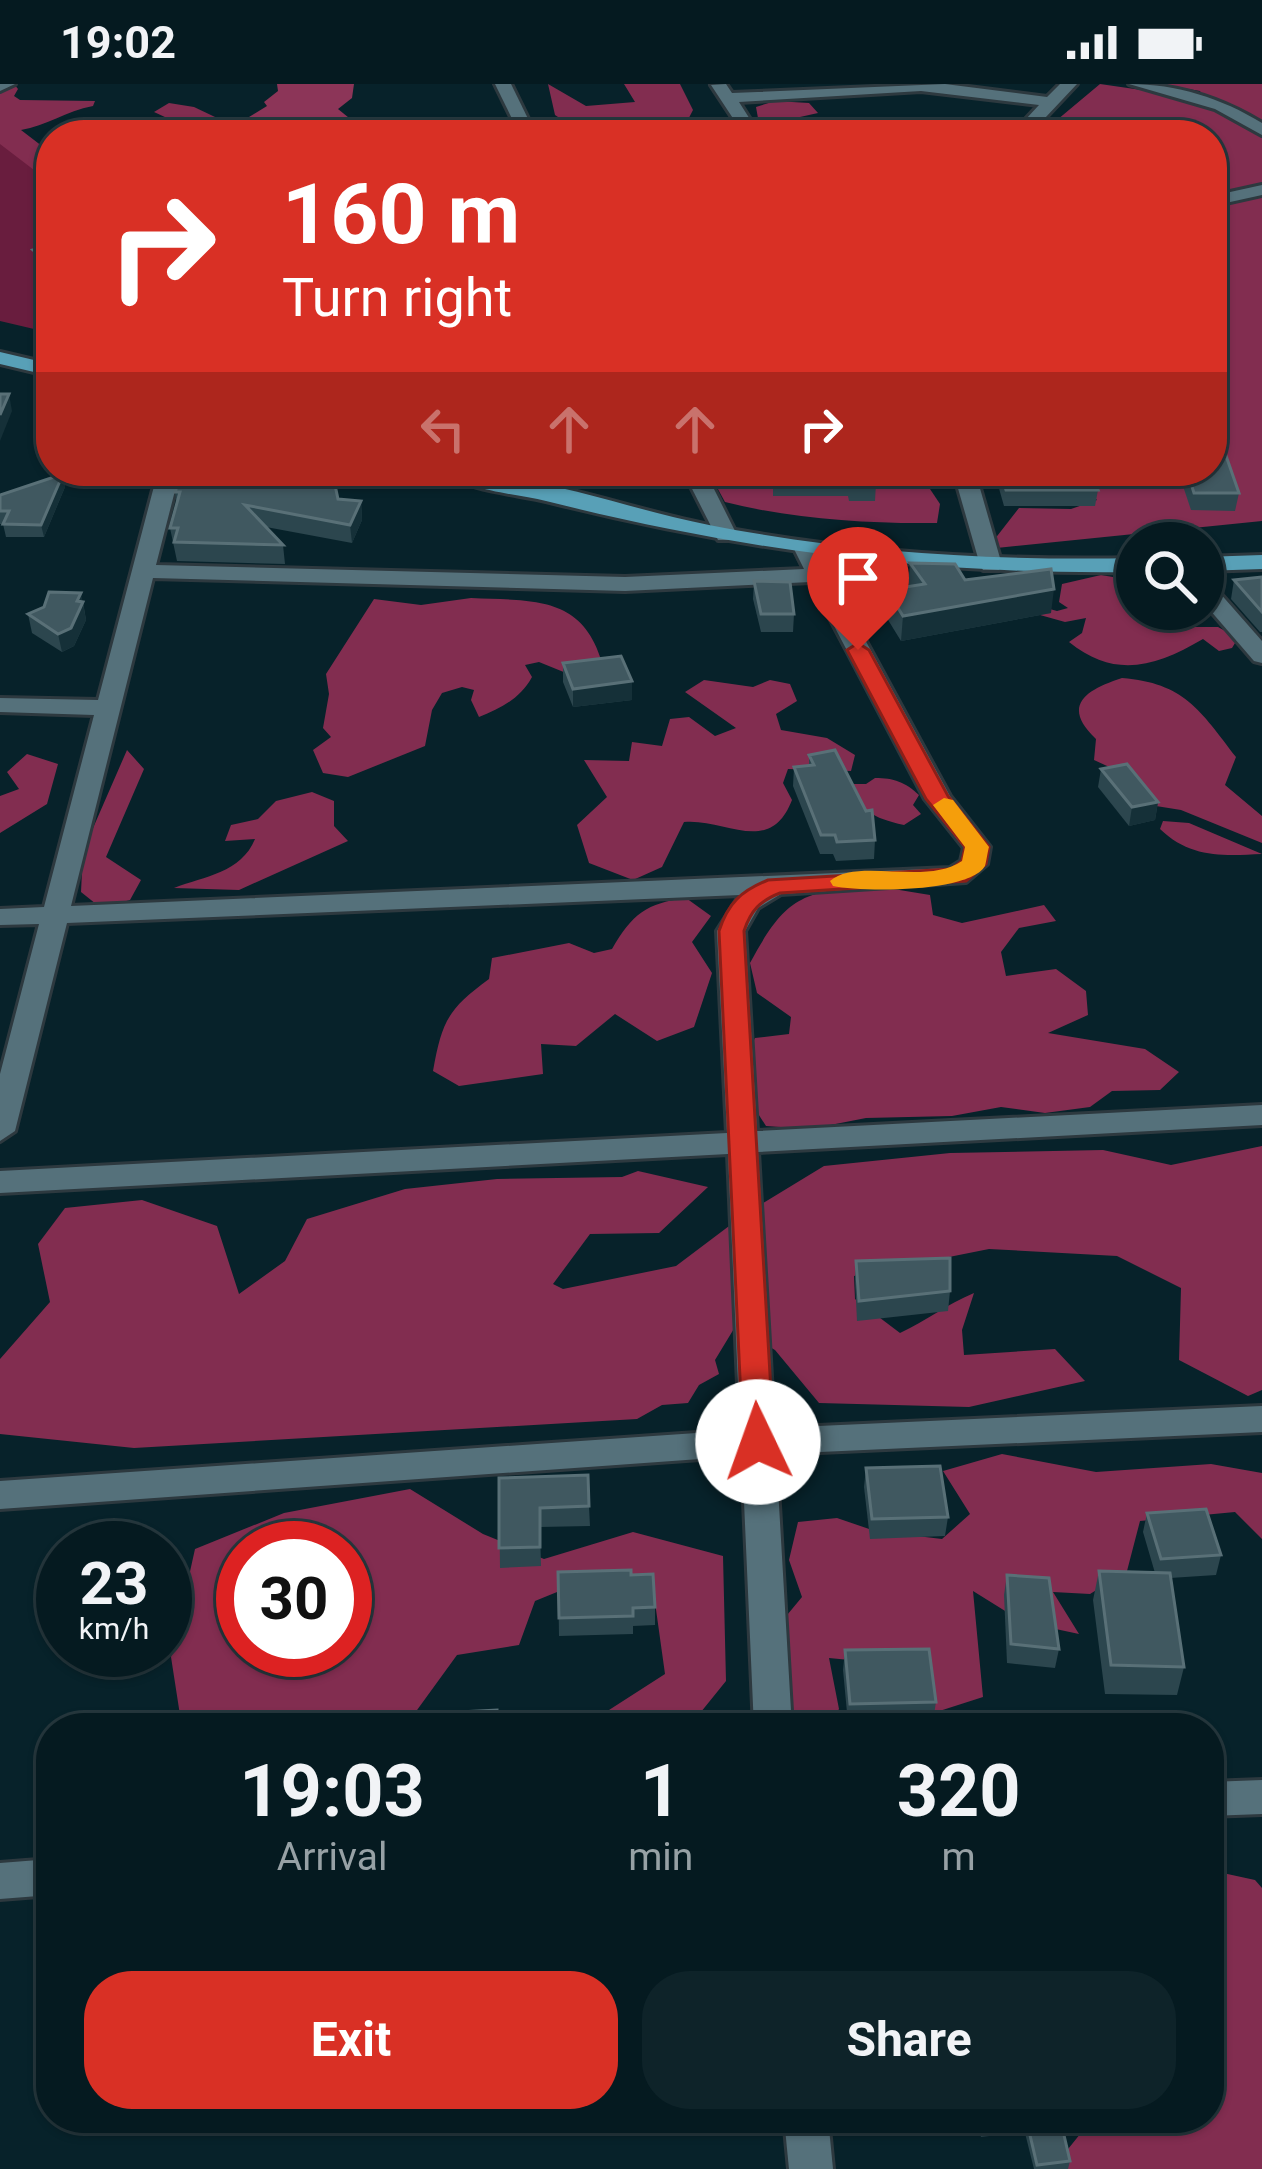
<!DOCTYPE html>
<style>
body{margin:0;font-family:Roboto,sans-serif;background:#0e2329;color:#f1f3f6;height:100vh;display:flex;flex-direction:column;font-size:45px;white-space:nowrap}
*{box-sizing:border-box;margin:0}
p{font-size:39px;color:#97a1a5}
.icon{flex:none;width:66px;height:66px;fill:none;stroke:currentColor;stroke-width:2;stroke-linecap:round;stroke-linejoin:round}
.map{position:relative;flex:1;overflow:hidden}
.drawer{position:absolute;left:36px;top:1629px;width:1188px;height:420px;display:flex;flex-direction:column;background:#051a20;border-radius:48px;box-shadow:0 3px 9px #0004,0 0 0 3px #26383e}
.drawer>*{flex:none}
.banner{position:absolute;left:36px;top:36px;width:1191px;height:366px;border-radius:48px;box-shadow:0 3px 9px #0004,0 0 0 3px #26383e;background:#d93025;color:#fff;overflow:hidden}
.fabs{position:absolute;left:1116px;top:438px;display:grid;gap:24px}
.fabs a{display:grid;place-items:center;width:108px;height:108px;border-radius:50%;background:#051a20;box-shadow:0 3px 9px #0004,0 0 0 3px #26383e;font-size:60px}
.speed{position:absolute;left:36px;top:1437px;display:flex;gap:24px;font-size:60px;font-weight:700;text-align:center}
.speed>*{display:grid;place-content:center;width:156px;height:156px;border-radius:50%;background:#051a20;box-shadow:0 3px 9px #0004,0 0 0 3px #26383e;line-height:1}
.speed small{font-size:30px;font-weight:400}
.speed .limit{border:18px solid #d22;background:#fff;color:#111}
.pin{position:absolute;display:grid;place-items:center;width:102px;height:102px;color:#fff;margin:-123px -51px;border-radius:50% 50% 50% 0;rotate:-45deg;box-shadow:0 0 12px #0007}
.pin .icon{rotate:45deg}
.me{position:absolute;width:132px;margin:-66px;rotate:357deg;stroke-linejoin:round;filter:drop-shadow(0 0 9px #0008)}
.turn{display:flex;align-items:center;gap:42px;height:252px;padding:0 48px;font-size:54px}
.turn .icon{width:156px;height:156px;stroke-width:2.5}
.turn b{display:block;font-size:84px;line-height:102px}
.lanes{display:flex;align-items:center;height:114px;padding:0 48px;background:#0003;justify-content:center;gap:60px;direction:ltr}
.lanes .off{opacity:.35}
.eta{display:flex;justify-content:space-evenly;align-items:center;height:204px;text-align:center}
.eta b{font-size:72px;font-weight:700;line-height:84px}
.button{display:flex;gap:24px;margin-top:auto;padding:24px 48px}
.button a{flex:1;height:138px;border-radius:48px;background:#d93025;color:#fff;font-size:48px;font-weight:700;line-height:138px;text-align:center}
.button a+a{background:#0e2329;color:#f1f3f6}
.status{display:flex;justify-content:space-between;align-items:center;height:84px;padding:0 60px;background:#051a20;direction:ltr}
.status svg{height:33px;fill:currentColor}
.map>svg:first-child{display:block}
.green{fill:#691d3e}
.forest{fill:#822d50;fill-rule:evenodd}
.water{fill:#8c3558}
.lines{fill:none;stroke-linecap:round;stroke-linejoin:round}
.minor-casing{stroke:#2d393f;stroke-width:6}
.major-casing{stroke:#2d393f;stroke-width:6}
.minor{fill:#55717b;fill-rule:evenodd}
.major{fill:#58a0b7;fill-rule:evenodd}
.wall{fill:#2c464e}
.shaded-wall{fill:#153038}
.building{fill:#405860;stroke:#597077;stroke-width:3}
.route{fill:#d93025;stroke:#8d1f18;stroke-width:3}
.slow{fill:#f59e0b}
</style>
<div class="status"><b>19:02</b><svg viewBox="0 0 49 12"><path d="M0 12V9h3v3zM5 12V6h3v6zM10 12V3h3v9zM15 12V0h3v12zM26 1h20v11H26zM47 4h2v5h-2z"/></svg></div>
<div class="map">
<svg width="1262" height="2085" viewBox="0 0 1262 2085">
<rect width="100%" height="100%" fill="#07222a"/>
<polygon class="green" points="0,42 51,72 51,249 0,237"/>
<g class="forest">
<path d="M0 0H14L18 5 14 12 20 16 95 17 93 22C66 27 46 42 21 46L51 69V99L0 60Z"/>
<polygon points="548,0 586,22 635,18 624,0 680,0 693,26 680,51 585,51 555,31"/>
<polygon points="1100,0 1204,15 1200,7 1159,0 1262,0 1262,437 987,465 1019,424 1071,425 1097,416 1074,393 1056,387 1212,387 1212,319 1230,315 1212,307 1212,51 1066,51 1051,41"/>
<polygon points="775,17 809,19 818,29 791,35 789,51 761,51 756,23"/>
<polygon points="169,19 194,23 253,51 204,51 154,28"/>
<path d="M708 387H910L926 399 940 420 937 439C868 440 792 435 725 418Z"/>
<path d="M1101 491 1137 497V525L1193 543H1218L1238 554 1232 564 1219 567 1203 555C1155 583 1115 595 1069 558L1082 549 1086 534 1065 538 1040 531 1039 522 1057 527 1068 524 1059 518 1062 500Z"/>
<path d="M471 514C534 517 584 511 603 582L571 591 539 578 525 581 532 593C520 615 501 624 479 633L471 616 474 606 462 603 442 609 432 626 425 662 348 693 323 689 313 666 331 653 323 644 329 610 326 590 374 515 421 521Z"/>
<path d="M1122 594C1184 599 1200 626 1236 673L1225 701 1262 732V759L1181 726 1156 722 1131 693 1094 676 1096 655C1061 622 1085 606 1122 594Z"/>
<path d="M704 596 753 603 770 596 790 600 797 617 776 630 781 646 827 654 855 671 851 687 788 685 783 699 792 716C770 773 725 734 684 738L662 783 633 796 589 779 577 741 607 713 584 676 629 677 632 658 662 662 670 635 689 633 715 652 736 644 685 608Z"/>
<polygon points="127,666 144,685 106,773 141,796 130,816 101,824 81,808 83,767"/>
<polygon points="27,670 58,680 47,720 0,749 0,712 19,705 7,688"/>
<path d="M875 694C894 694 905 698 919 711L913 721 921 730 904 741C872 734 861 726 843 700H866Z"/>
<path d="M312 708 334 717V742L348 757 239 806 174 804C205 792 241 789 255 755L225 757 231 741 258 735 276 717Z"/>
<path d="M1163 737 1189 739 1262 770C1222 772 1190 774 1160 745Z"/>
<path d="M875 802 930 811 933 831 962 839 1044 821 1056 837 1019 844 1001 868 1006 892 1056 885 1086 907 1088 931 1048 949 1145 965 1179 988 1160 1006 1112 1007 1090 1023 1045 1029 1001 1023 952 1032 866 1034 810 1045 766 1042 746 1011 754 997 739 987 755 954 789 950 791 933 757 909 750 879C785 814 802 806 875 802Z"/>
<path d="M686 814 711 832 692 858 712 889 694 943 657 957 615 930 576 962 541 960 543 990 459 1002 433 987C442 937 448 925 489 895L492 874 569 859 594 869 612 865C632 830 647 819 686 814Z"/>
<path d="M1262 1062V1306L1248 1312 1179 1276 1181 1204 1117 1172 989 1165 854 1192 855 1215 900 1249C926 1237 947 1220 974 1209L962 1246 964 1271 1055 1265 1085 1297 969 1323 819 1319 775 1266 735 1243 715 1276 719 1290 699 1301 688 1319 662 1321 637 1335 134 1364 0 1350V1275L50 1218 38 1160 65 1124 142 1116 217 1142 239 1210 285 1177 307 1135 405 1105 497 1095 622 1093 638 1087 708 1103 659 1149 590 1150 553 1200 563 1205 676 1182 745 1130 824 1082 950 1069 1103 1066 1171 1081Z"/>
<polygon points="1002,1370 1096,1388 1211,1380 1262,1389 1262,1455 1235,1428 1140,1437 1127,1487 1090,1510 1053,1508 1079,1550 1023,1538 973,1507 983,1613 927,1631 901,1581 829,1574 839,1625 828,1644 759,1644 752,1639 758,1566 802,1513 789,1476 798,1438 837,1434 875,1447 942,1455 970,1430 943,1387"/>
<path d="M410 1405 483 1450 544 1475 633 1448 723 1472 726 1597 688 1644H581L665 1590 653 1504 584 1497 535 1517 519 1561 457 1571 404 1644H182L171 1573 195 1465 284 1429ZM243 1464H345V1566H243Z"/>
<polygon points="1209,1786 1255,1796 1262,1804 1262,2085 1057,2085 1056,2080 1093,2034 1209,2034"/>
</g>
<polygon class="water" points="277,0 354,0 352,14 338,25 370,51 278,51 255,44 249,33 267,22 264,18 278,7"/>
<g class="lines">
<defs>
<g id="minor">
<polygon points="0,0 15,0 0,7"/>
<polygon points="495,0 511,0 536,51 520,51"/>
<polygon points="726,0 732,9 945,0 1047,13 1060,0 1077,0 1029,51 1011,51 1039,21 921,7 739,18 760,51 744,51 711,1"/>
<path d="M1129 0C1177 0 1221 14 1262 39V51L1215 25Z"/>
<polygon points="1262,101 1262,111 1212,122 1212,112"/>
<path d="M158 387H180L156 481 625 493 804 485 794 465 797 460H813L950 712 990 763 987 780 966 798 781 810 758 824 745 847 757 1047 1262 1021V1041L758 1068 774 1344 1262 1322V1348L776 1370 792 1644H754L742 1372 0 1425V1397L740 1346 728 1070 0 1109V1087L727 1049 717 847 740 811 67 839 15 1047 0 1057V990L39 840 0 841V825L44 823 94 631 0 628V614L98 616ZM153 494 625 507 811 498 925 715 964 764 961 777 950 784 71 822Z"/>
<polygon points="683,387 705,387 737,451 734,456 718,456"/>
<polygon points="953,387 975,387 1002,481 999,486 983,486 980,481"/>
<polygon points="1203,497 1211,499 1262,557 1262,579 1254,577 1203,518"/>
<polygon points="1262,1696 1262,1730 1209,1732 1209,1698"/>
<polygon points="51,1775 51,1811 0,1815 0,1779"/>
<polygon points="784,2034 828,2034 833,2085 789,2085"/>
</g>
<g id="major">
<polygon points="0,268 51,280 51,292 0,280"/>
<path d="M441 387C528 387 624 424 709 441 851 469 993 477 1137 474V488C931 491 745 467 546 417 516 410 465 406 441 387Z"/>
<polygon points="1262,471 1262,485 1203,487 1203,473"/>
</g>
</defs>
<use href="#minor" class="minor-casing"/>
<use href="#major" class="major-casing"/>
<use href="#minor" class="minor"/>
<use href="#major" class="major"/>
</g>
<g class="wall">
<polygon points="51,161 51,202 37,189 33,166"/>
<polygon points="773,387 874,387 876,399 875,417 849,417 848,412 773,412"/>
<polygon points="994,387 1089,387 1098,406 1095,422 1004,422"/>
<polygon points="1178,387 1212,387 1239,409 1235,427 1191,426"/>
<polygon points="63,390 65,403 44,453 6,453 3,440 0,440 0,411"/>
<polygon points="175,408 361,417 362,436 352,459 266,443 283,461 285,480 177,477 170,444 177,421"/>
<polygon points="910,479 965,496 1051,529 901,557 885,531 887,506 908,503"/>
<polygon points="1262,493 1262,548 1260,548 1231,515 1234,496"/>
<polygon points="754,497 794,530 793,548 761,548 753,515"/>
<polygon points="83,518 86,536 74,562 62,568 32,549 28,530"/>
<polygon points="563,579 632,616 573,623 563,598"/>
<polygon points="809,671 875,756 874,775 836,777 833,770 820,770 793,702 794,683 809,681"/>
<polygon points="1101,685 1158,718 1155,736 1129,742 1098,703"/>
<polygon points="856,1177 950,1207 948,1227 857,1237 855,1196"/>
<polygon points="866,1384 948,1433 945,1452 870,1455 864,1403"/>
<polygon points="499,1394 589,1422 590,1442 540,1443 541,1482 500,1484"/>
<polygon points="1147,1429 1221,1471 1216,1491 1170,1494 1184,1583 1177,1611 1105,1610 1093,1516 1099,1487 1155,1489 1143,1448"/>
<polygon points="558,1488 631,1491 655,1523 655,1541 633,1542 633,1550 559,1552"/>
<polygon points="1007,1491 1059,1565 1055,1584 1007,1579 1004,1511"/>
<polygon points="845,1566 936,1618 933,1637 848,1639 843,1586"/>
<polygon points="976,2034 1060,2034 1070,2077 1068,2085 1034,2085 1023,2041 1022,2048 981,2053"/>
</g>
<g class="shaded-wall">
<polygon points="9,310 12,327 0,357 0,331"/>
<polygon points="63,390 65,403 44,453 41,441"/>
<polygon points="361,417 362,436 352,459 350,441"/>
<polygon points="1054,505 1051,529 901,557 903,532"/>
<polygon points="81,509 86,536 74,562 62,568 58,550"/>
<polygon points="632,597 632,616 573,623 573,605"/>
<polygon points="1158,718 1155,736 1129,742 1132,723"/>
</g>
<g class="building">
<polygon points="51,161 51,181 33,166"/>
<polygon points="0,310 9,310 0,331"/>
<polygon points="1212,366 1224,366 1239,409 1194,409 1187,387 1212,387"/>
<polygon points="183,387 332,387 338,415 361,417 350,441 245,421 283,461 174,458 178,444 170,444 180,408 175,408"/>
<polygon points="774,387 874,387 876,399 850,399 849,394 774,394"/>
<polygon points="1000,387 1089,387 1098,406 1006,406"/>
<polygon points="63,390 41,441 3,440 9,427 0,427 0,411"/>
<polygon points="910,479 955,480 965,496 1051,485 1054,505 903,532 887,506 925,500"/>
<polygon points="1262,493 1262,528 1234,496"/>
<polygon points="754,497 790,498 794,530 761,530"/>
<polygon points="49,508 81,509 77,517 83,518 71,544 58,550 28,530 44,523"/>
<polygon points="621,572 632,597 573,605 563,579"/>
<polygon points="835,666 866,727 872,726 875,756 837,758 835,751 821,751 794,683 814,681 809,671"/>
<polygon points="1127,680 1158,718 1132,723 1101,685"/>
<polygon points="950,1174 950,1207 859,1217 856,1177"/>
<polygon points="940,1382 948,1433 872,1435 866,1384"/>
<polygon points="588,1391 589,1422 540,1424 540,1463 499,1464 499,1394"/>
<polygon points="1206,1425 1221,1471 1161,1475 1147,1429"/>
<polygon points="631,1486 631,1491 653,1490 655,1523 633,1524 633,1532 559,1534 558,1488"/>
<polygon points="1099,1487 1170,1489 1184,1583 1111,1581"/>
<polygon points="1007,1491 1049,1494 1059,1565 1011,1560"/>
<polygon points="929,1565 936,1618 850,1620 845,1566"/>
<polygon points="497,1626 497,1644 459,1644 460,1628"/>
<polygon points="1026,2034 1060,2034 1070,2077 1037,2081"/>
</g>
<path class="route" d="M858 559 869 566 948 712 989 763 986 780 966 797 780 809C760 817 751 826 744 847L774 1358 769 1366H747L743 1358 719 847C728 819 741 807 768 796L951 785 962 777 965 763 926 715 847 566Z"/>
<path class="slow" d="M944 714 953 716 989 763C988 766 986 779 985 782 969 809 862 808 833 802L830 797C857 773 926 802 962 777L965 763 933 721Z"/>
</svg>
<div class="fabs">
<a><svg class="icon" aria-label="search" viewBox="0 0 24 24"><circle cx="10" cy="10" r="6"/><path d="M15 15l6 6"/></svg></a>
</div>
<div class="speed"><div>23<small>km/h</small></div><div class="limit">30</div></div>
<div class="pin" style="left:858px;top:566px;background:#d93025"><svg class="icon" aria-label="arrive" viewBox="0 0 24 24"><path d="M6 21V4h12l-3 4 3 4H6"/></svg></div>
<svg class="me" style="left:758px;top:1358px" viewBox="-20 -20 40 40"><circle r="19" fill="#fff"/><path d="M0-13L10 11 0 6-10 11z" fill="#d93025"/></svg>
<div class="banner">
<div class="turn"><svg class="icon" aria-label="right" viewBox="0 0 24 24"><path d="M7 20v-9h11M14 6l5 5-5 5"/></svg><div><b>160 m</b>Turn right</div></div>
<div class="lanes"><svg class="icon off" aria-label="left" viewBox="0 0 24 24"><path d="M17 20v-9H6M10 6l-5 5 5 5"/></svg><svg class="icon off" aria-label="ahead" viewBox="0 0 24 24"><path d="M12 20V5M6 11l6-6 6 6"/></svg><svg class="icon off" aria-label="ahead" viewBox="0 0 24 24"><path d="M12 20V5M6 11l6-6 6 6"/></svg><svg class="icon" aria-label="right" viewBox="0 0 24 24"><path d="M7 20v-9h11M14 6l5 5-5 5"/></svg></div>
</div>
<section class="drawer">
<div class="eta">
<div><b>19:03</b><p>Arrival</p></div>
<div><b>1</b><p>min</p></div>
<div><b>320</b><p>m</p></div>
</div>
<div class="button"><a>Exit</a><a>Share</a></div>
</section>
</div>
